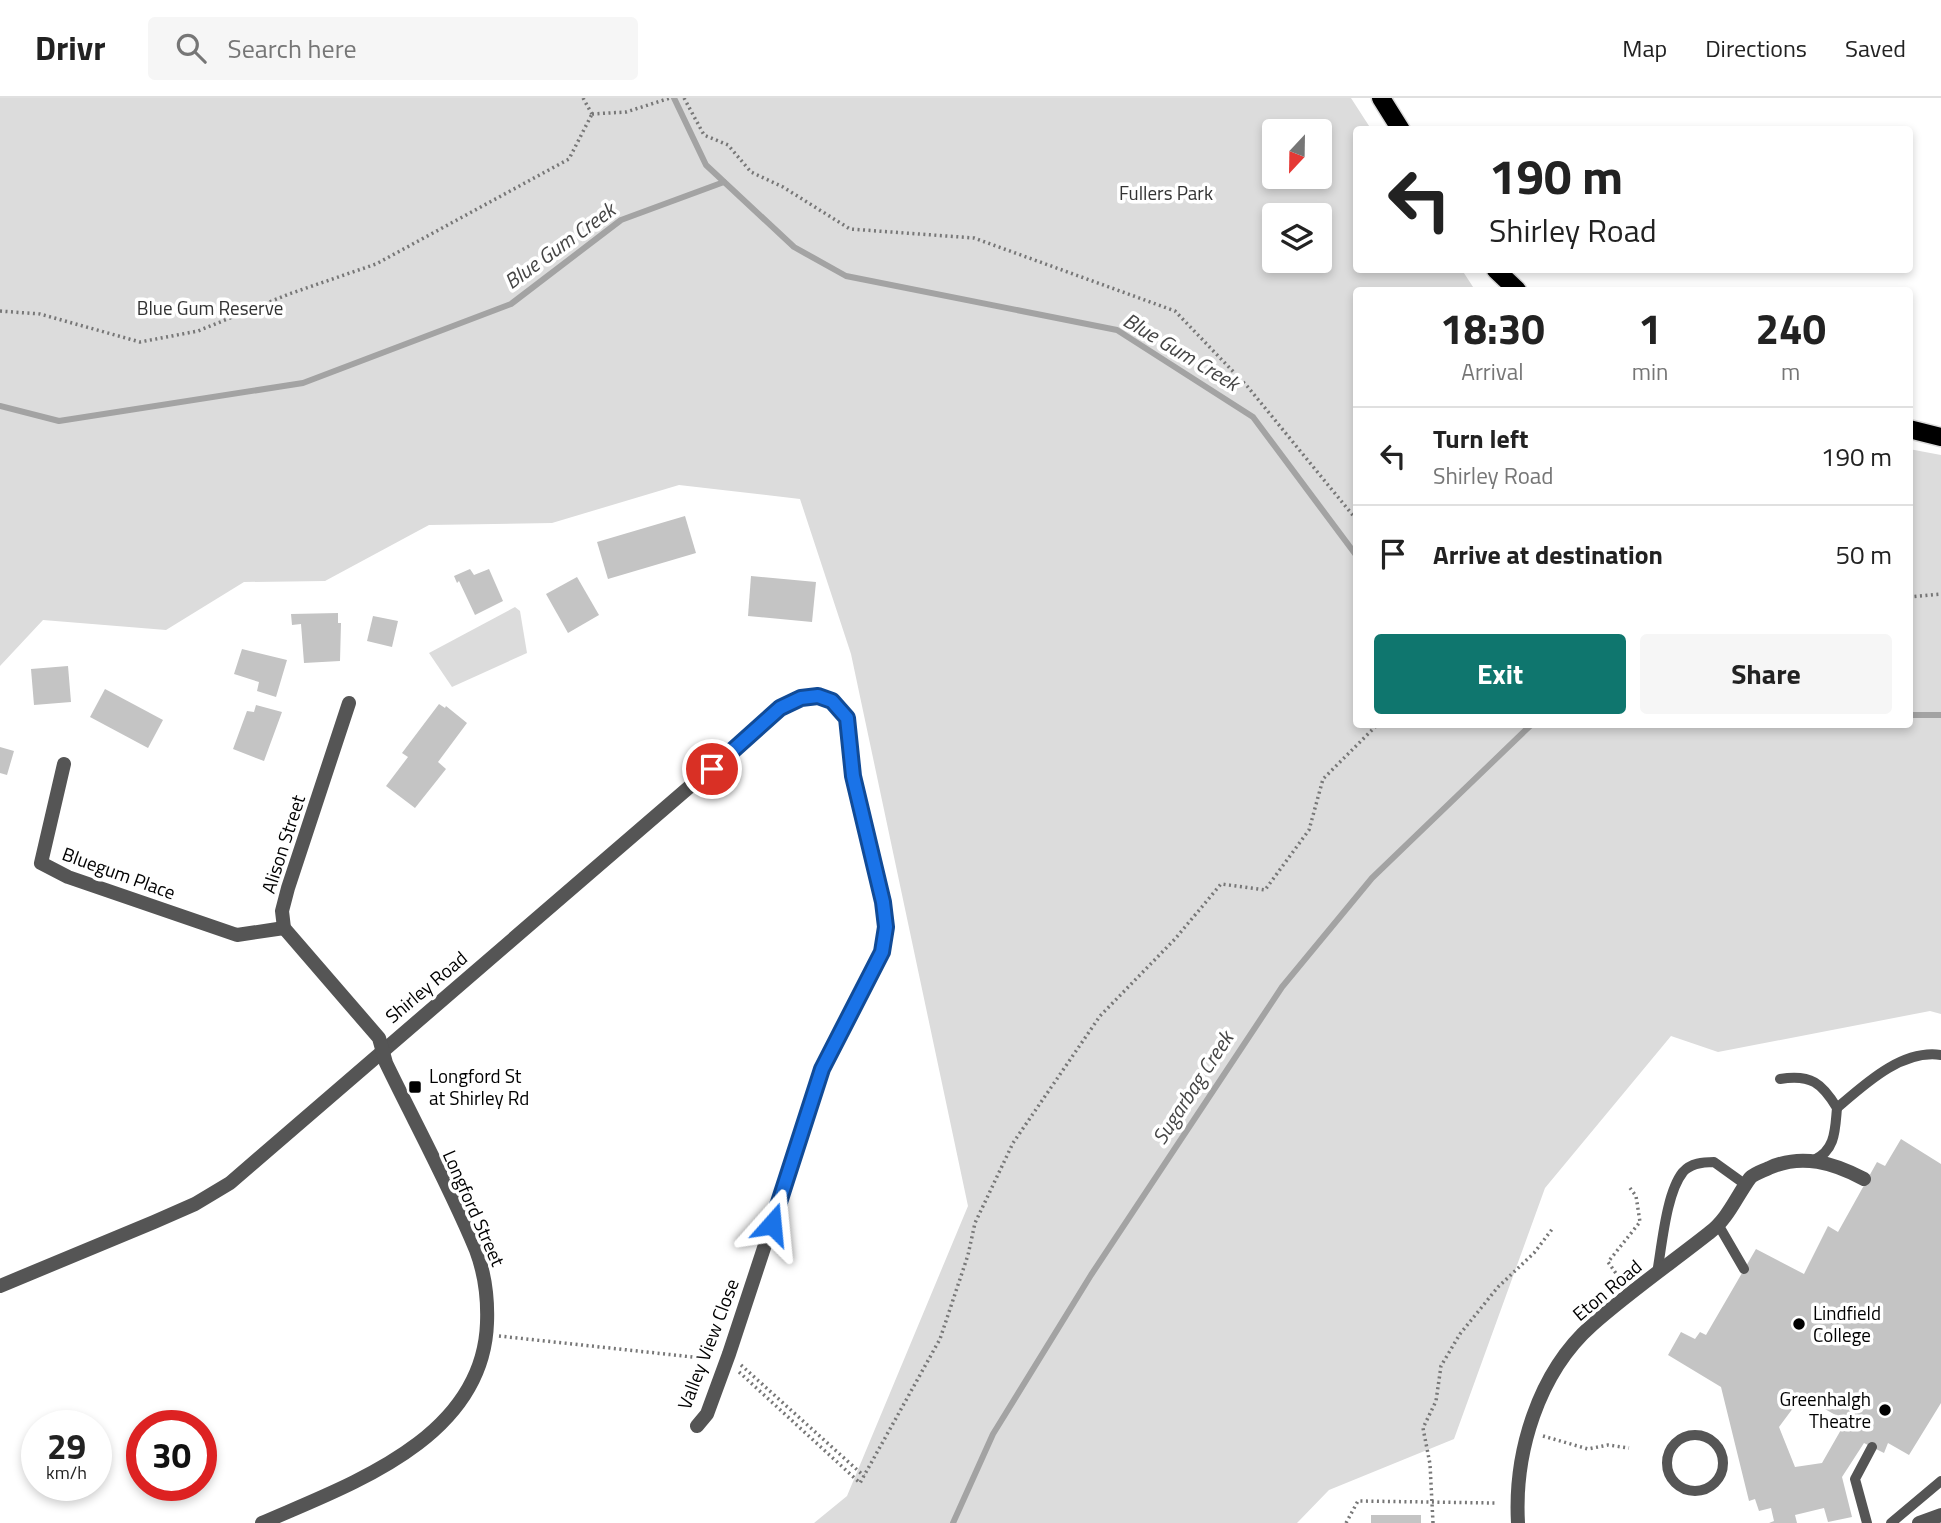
<!DOCTYPE html>
<style>
body{margin:0;font-family:"Titillium Web",sans-serif;background:#f6f6f6;color:#222;height:100vh;display:flex;flex-direction:column;font-size:26px;white-space:nowrap}
*{box-sizing:border-box;margin:0}
p{font-size:23px;color:#767676}
.icon{flex:none;width:38px;height:38px;fill:none;stroke:currentColor;stroke-width:2;stroke-linecap:round;stroke-linejoin:round}
.map{position:relative;flex:1;overflow:hidden}
.drawer{position:absolute;left:1353px;top:189px;width:560px;height:441px;display:flex;flex-direction:column;background:#fff;border-radius:7px;box-shadow:0 4px 10px #0003}
.drawer>*{flex:none}
.hud{position:absolute;left:1353px;top:28px;width:560px;height:147px;border-radius:7px;box-shadow:0 4px 10px #0003;background:#fff;color:#222;overflow:hidden}
.needle{width:46px;rotate:202deg}
.tools{position:absolute;left:1262px;top:21px;display:grid;gap:14px}
.tools a{display:grid;place-items:center;width:70px;height:70px;border-radius:7px;background:#fff;box-shadow:0 4px 10px #0003;font-size:35px}
.speed{position:absolute;left:21px;top:1312px;display:flex;gap:14px;font-size:35px;font-weight:700;text-align:center}
.speed>*{display:grid;place-content:center;width:91px;height:91px;border-radius:50%;background:#fff;box-shadow:0 4px 10px #0003;line-height:1}
.speed small{font-size:18px;font-weight:400}
.speed .limit{border:10px solid #d22;background:#fff;color:#111}
.pin{position:absolute;display:grid;place-items:center;width:60px;height:60px;color:#fff;margin:-30px;border:4px solid #fff;border-radius:50%;box-shadow:0 2px 7px #0007}
.me{position:absolute;width:77px;margin:-38px;rotate:18deg;stroke-linejoin:round;filter:drop-shadow(0 0 5px #0008)}
.turn{display:flex;align-items:center;gap:24px;height:147px;padding:0 21px;font-size:32px}
.turn .icon{width:91px;height:91px;stroke-width:2.5}
.turn b{display:block;font-size:49px;line-height:60px}
.eta{display:flex;justify-content:space-evenly;align-items:center;height:119px;text-align:center}
.eta b{font-size:42px;font-weight:700;line-height:49px}
.primary-button{display:flex;gap:14px;margin-top:auto;padding:14px 21px}
.primary-button a{flex:1;height:80px;border-radius:7px;background:#0f766e;color:#fff;font-size:28px;font-weight:700;line-height:80px;text-align:center}
.primary-button a+a{background:#f6f6f6;color:#222}
ul{padding:0;list-style:none}
li{display:flex;align-items:center;gap:21px;height:98px;padding:0 21px;border-top:2px solid #e0e0e0}
li div{flex:1}
li b{display:block;font-size:26px}
li em{font-style:normal}
header{display:flex;align-items:center;gap:42px;box-sizing:border-box;height:98px;padding:0 35px;background:#fff;border-bottom:2px solid #e0e0e0}
header strong{font-size:33px}
nav{display:flex;gap:38px;margin-inline-start:auto;font-size:24px}
.search{width:490px;height:63px;background:#f6f6f6;display:flex;align-items:center;gap:18px;box-sizing:border-box;padding:0 24px;border-radius:7px;color:#767676;font-size:26px}
.map>svg:first-child{display:block}
.green{fill:#dcdcdc;fill-rule:evenodd}
.lines{fill:none;stroke-linecap:round;stroke-linejoin:round}
.stream{stroke:#a3a3a3;stroke-width:6}
.building{fill:#c4c4c4;fill-rule:evenodd}
.primary-casing{stroke:#dbdbdb;stroke-width:21}
.path{stroke:#777;stroke-width:3.5;stroke-dasharray:2 3.5;stroke-linecap:butt}
.service{stroke:#555;stroke-width:10}
.minor{stroke:#555;stroke-width:14}
.primary{stroke:#000;stroke-width:18}
.route-casing{stroke:#114b97;stroke-width:18}
.route{stroke:#1a73e8;stroke-width:12}
.poi-dot{fill:#000;stroke:#fff;stroke-width:2.5}
.labels{text-anchor:middle;stroke-width:7;stroke-linejoin:round;paint-order:stroke}
.park-label{font-size:19px;fill:#333;stroke:#fff}
.street-label{font-size:19px;fill:#000;stroke:#fff}
.poi-label{font-size:19px;fill:#000;stroke:#fff;text-anchor:start}
.water-label{font-size:21px;font-style:italic;fill:#444;stroke:#fff}
</style>
<header>
<strong>Drivr</strong>
<div class="search"><svg class="icon" aria-label="search" viewBox="0 0 24 24"><circle cx="10" cy="10" r="6"/><path d="M15 15l6 6"/></svg>Search here</div>
<nav><a>Map</a><a>Directions</a><a>Saved</a></nav>
</header>
<div class="map">
<svg width="1941" height="1425" viewBox="0 0 1941 1425">
<rect width="100%" height="100%" fill="#fff"/>
<g class="green">
<path d="M0 0H1351L1371 31 1356 32V172H1462L1475 192H1356V626H1909V351L1941 357V916L1930 913 1718 954 1671 938 1545 1090 1454 1341 1329 1392 1297 1425H814L847 1398 968 1108 851 556 800 401 679 387 552 425 429 427 325 483 244 484 166 532 43 522 0 568ZM1274 33H1320V79H1274ZM1274 117H1320V163H1274Z"/>
<polygon points="515,509 520,513 527,555 452,589 429,555"/>
</g>
<g class="lines">
<g class="stream">
<polyline points="674,0 706,67 794,149 846,178 1117,232 1253,319 1356,457"/>
<polyline points="0,308 59,323 303,285 511,206 621,122 724,84"/>
<polyline points="1909,617 1941,617"/>
<polyline points="953,1425 993,1336 1091,1177 1282,889 1372,780 1532,626"/>
</g>
</g>
<g class="building">
<polygon points="685,418 696,455 608,481 597,444"/>
<polygon points="470,471 474,477 489,471 503,503 475,517 459,483 457,485 454,478"/>
<polygon points="751,478 816,484 812,524 748,518"/>
<polygon points="577,479 599,517 568,535 546,496"/>
<polygon points="338,515 338,525 341,525 340,563 304,565 301,526 292,527 291,516"/>
<polygon points="373,518 398,523 392,549 367,543"/>
<polygon points="242,551 287,562 276,599 257,593 259,584 234,576"/>
<polygon points="68,568 71,604 34,607 31,571"/>
<polygon points="105,591 163,622 148,650 90,619"/>
<polygon points="439,606 445,610 446,608 467,625 438,664 446,671 415,710 386,688 408,659 402,655"/>
<polygon points="256,607 282,614 264,663 233,651 247,613 254,614"/>
<polygon points="0,649 14,653 7,677 0,675"/>
<path d="M1901 1041 1941 1066V1305L1909 1357 1888 1345 1884 1355 1864 1345 1842 1379 1852 1419 1828 1424 1824 1410 1795 1417 1797 1425H1769L1774 1423 1771 1410 1759 1413 1755 1401 1749 1403 1721 1289 1668 1257 1681 1234 1695 1241 1700 1234 1706 1237 1756 1151 1804 1176 1828 1128 1838 1134 1877 1064 1885 1068ZM1802 1298 1846 1323 1822 1365 1795 1369 1779 1329Z"/>
<rect x="1371" y="1417" width="50" height="8"/>
</g>
<g class="lines">
<defs>
<g id="primary">
<polyline points="1381,0 1401,32"/>
<polyline points="1496,172 1517,192"/>
<polyline points="1909,331 1941,339"/>
</g>
</defs>
<use href="#primary" class="primary-casing"/>
<g class="path">
<polyline points="583,0 592,16"/>
<polyline points="684,0 704,37 728,47 751,74 783,89 850,131 974,140 1175,213 1247,288 1356,421"/>
<polyline points="592,16 626,14 670,0"/>
<polyline points="0,213 40,216 140,244 198,233 289,196 376,166 569,61 592,16"/>
<polyline points="1909,499 1941,496"/>
<polyline points="1622,1184 1608,1164 1640,1124 1636,1098 1630,1090"/>
<polyline points="499,1238 711,1261"/>
<polyline points="741,1267 864,1378"/>
<polyline points="739,1274 860,1385 940,1241 968,1157 975,1125 1013,1045 1100,918 1175,841 1221,786 1265,792 1309,732 1323,681 1378,626"/>
<polyline points="1543,1338 1588,1351 1608,1347 1629,1350"/>
<polyline points="1346,1425 1358,1403 1495,1405"/>
<polyline points="1433,1425 1430,1366 1423,1330 1436,1303 1441,1268 1460,1236 1498,1189 1534,1155 1553,1130"/>
</g>
<g class="service">
<path d="M1780 981C1811 976 1822 985 1837 1010 1835 1031 1836 1052 1814 1062"/>
<path d="M1837 1010C1865 986 1902 951 1941 957"/>
<polyline points="1719,1128 1744,1171"/>
<path d="M1657 1175C1662 1148 1666 1095 1683 1074 1691 1065 1703 1064 1714 1064L1746 1087"/>
<circle cx="1695" cy="1365" r="28"/>
<polyline points="1867,1425 1855,1381 1872,1349"/>
<polyline points="1891,1425 1941,1383"/>
</g>
<g class="minor">
<polyline points="64,666 41,765 68,779 237,837 284,830"/>
<polyline points="0,1188 154,1124 195,1106 230,1085 781,610 801,600 818,598 832,603 847,620 853,678 883,805 886,829 882,854 823,971 729,1256 707,1316 697,1328"/>
<path d="M262 1425C351 1386 483 1341 487 1225 488 1200 485 1176 476 1152 450 1089 416 1027 386 965L379 940 284 830 282 813 288 790 349 605"/>
<path d="M1518 1425C1514 1355 1538 1275 1592 1227 1628 1195 1671 1165 1709 1135 1728 1121 1736 1099 1750 1080 1755 1075 1763 1073 1769 1070 1802 1055 1834 1065 1864 1081"/>
<polyline points="1919,1425 1941,1417"/>
</g>
<use href="#primary" class="primary"/>
</g>
<g class="lines">
<defs>
<polyline id="route" points="712,671 780,610 801,600 818,598 832,603 847,620 853,678 883,804 886,829 882,854 822,971 772,1126"/>
</defs>
<use href="#route" class="route-casing"/>
<use href="#route" class="route"/>
</g>
<g class="poi-dot">
<rect x="408" y="982" width="14" height="14" rx="3.5"/>
<circle cx="1799" cy="1226" r="7"/>
<circle cx="1885" cy="1312" r="7"/>
</g>
<g class="labels">
<g class="park-label">
<text x="1166" y="102">Fullers Park</text>
<text x="210" y="217">Blue Gum Reserve</text>
</g>
<g class="street-label">
<text transform="translate(283 746) rotate(-72)" y="7">Alison Street</text>
<text transform="translate(119 775) rotate(20)" y="7">Bluegum Place</text>
<text transform="translate(426 889) rotate(-40)" y="7">Shirley Road</text>
<text transform="translate(474 1110) rotate(66)" y="7">Longford Street</text>
<text transform="translate(1607 1192) rotate(-40)" y="7">Eton Road</text>
<text transform="translate(708 1246) rotate(-69)" y="7">Valley View Close</text>
</g>
<g class="poi-label">
<text x="429" y="985">Longford St<tspan x="429" dy="22">at Shirley Rd</tspan></text>
<text x="1813" y="1222">Lindfield<tspan x="1813" dy="22">College</tspan></text>
<text x="1871" y="1308" text-anchor="end">Greenhalgh<tspan x="1871" dy="22">Theatre</tspan></text>
</g>
<g class="water-label">
<text transform="translate(560 148) rotate(-36)" y="7">Blue Gum Creek</text>
<text transform="translate(1181 254) rotate(31)" y="7">Blue Gum Creek</text>
<text transform="translate(1193 990) rotate(-57)" y="7">Sugarbag Creek</text>
</g>
</g>
</svg>
<div class="tools">
<a><svg class="needle" viewBox="-14 -14 28 28"><path d="M0-13l5 13h-10z" fill="#e53935"/><path d="M0 13l5-13h-10z" fill="#767676"/></svg></a>
<a><svg class="icon" aria-label="layers" viewBox="0 0 24 24"><path d="M12 4l9 5-9 5-9-5zM3 14l9 5 9-5"/></svg></a>
</div>
<div class="speed"><div>29<small>km/h</small></div><div class="limit">30</div></div>
<div class="pin" style="left:712px;top:671px;background:#d93025"><svg class="icon" aria-label="arrive" viewBox="0 0 24 24"><path d="M6 21V4h12l-3 4 3 4H6"/></svg></div>
<svg class="me" style="left:772px;top:1126px" viewBox="-20 -20 40 40"><path d="M0-17L14 15 0 8-14 15z" fill="#1a73e8" stroke="#fff" stroke-width="4"/></svg>
<div class="hud">
<div class="turn"><svg class="icon" aria-label="left" viewBox="0 0 24 24"><path d="M17 20v-9H6M10 6l-5 5 5 5"/></svg><div><b>190 m</b>Shirley Road</div></div>
</div>
<section class="drawer">
<div class="eta">
<div><b>18:30</b><p>Arrival</p></div>
<div><b>1</b><p>min</p></div>
<div><b>240</b><p>m</p></div>
</div>
<ul>
<li><svg class="icon" aria-label="left" viewBox="0 0 24 24"><path d="M17 20v-9H6M10 6l-5 5 5 5"/></svg><div><b>Turn left</b><p>Shirley Road</p></div><em>190 m</em></li>
<li><svg class="icon" aria-label="arrive" viewBox="0 0 24 24"><path d="M6 21V4h12l-3 4 3 4H6"/></svg><div><b>Arrive at destination</b></div><em>50 m</em></li>
</ul>
<div class="primary-button"><a>Exit</a><a>Share</a></div>
</section>
</div>
